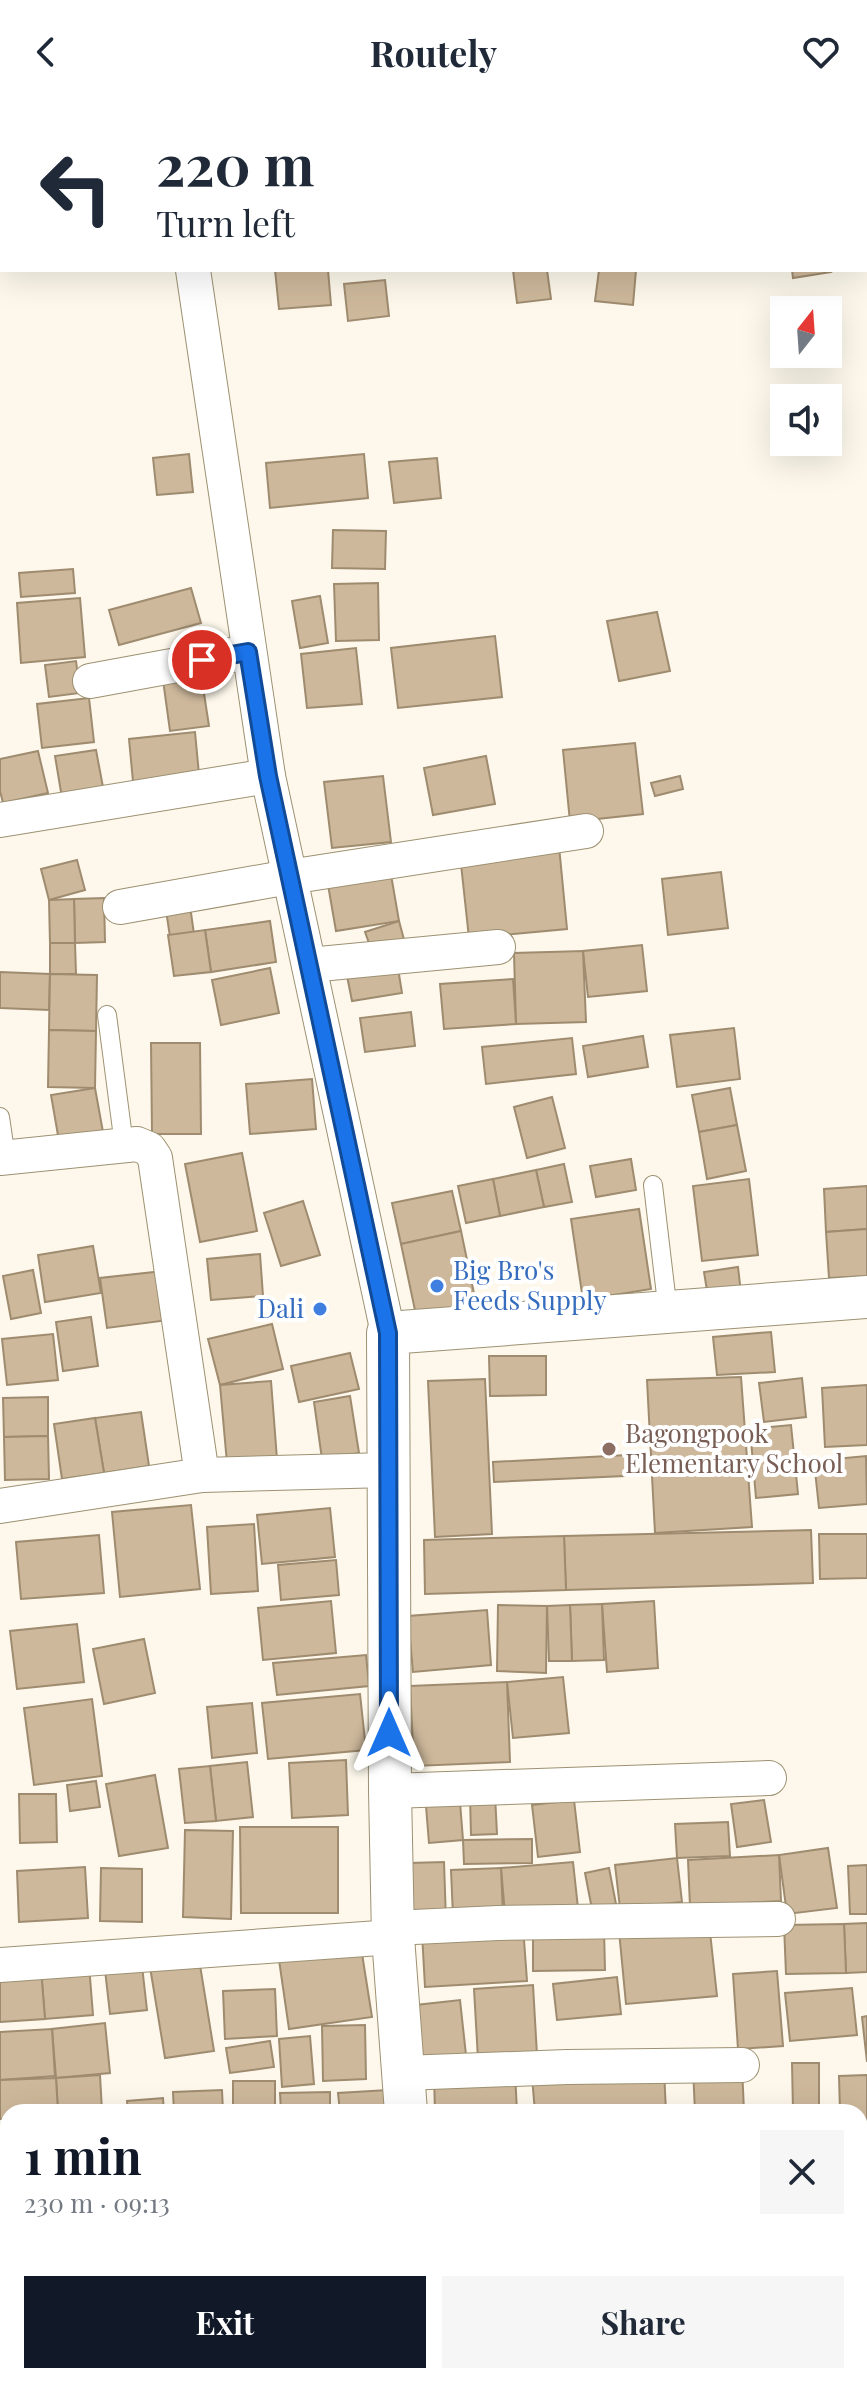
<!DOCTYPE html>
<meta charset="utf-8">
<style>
body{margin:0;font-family:"Playfair Display",serif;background:#f6f6f7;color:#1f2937;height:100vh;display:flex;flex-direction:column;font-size:30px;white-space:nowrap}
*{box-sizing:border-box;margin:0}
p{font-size:26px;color:#747a83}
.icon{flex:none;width:44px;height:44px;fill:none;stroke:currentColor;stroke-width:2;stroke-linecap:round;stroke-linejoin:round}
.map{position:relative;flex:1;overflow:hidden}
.sheet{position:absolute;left:0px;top:2000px;width:868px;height:280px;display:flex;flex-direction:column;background:#fff;border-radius:24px 24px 0 0;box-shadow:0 8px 32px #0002}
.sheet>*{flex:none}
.guide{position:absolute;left:0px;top:0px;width:868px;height:168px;box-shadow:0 8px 32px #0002;background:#fff;color:#1f2937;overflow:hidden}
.needle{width:52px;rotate:17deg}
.buttons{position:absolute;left:770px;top:192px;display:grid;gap:16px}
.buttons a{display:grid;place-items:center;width:72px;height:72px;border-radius:0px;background:#fff;box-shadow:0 8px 32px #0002;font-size:40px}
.pin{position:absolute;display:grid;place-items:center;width:68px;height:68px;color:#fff;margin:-34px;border:4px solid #fff;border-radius:50%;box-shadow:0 2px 8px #0007}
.me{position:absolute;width:88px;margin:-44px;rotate:0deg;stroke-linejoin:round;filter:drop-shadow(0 0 6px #0008)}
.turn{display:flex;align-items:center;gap:28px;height:168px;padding:0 24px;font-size:36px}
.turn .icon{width:104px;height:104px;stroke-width:2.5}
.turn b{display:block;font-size:56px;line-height:68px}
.round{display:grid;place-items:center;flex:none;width:84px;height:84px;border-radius:0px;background:#f6f6f7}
.summary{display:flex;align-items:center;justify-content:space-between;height:136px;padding:0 24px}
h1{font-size:48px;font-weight:700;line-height:60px;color:#111827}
.cta{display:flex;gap:16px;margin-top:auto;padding:16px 24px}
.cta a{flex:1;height:92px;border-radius:0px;background:#111827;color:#fff;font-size:32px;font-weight:700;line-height:92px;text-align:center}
.cta a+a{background:#f6f6f7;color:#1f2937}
header{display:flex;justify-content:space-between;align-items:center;height:104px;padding:0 24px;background:#fff;font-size:36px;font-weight:700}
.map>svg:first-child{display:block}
.building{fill:#cdb89b;stroke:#9f8b6f;stroke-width:2}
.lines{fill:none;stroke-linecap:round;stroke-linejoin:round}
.service-casing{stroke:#9d9172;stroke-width:20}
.minor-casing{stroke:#9d9172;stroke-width:36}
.tertiary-casing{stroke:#9d9172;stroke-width:44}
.service{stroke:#fff;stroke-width:18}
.minor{stroke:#fff;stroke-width:34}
.tertiary{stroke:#fff;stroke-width:42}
.route-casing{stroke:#114b97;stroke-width:20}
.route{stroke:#1a73e8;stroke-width:14}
.shop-dot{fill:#3f7fe0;stroke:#fff;stroke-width:3}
.education-dot{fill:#8d6e63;stroke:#fff;stroke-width:3}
.labels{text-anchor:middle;stroke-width:8;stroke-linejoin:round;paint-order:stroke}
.shop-label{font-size:26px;fill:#366cbe;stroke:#fff;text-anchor:start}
.education-label{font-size:26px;fill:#785e54;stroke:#fff;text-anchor:start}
</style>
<header><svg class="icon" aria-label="back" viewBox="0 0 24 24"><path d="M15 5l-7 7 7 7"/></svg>Routely<svg class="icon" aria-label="heart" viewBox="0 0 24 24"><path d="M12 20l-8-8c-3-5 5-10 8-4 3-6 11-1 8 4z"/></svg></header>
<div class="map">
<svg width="867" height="2280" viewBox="0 0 867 2280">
<rect width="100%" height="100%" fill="#fdf8eb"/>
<g class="building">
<rect x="398" y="0" width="56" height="2"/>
<polygon points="275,166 328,166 331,201 279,205"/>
<polygon points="513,166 547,166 551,195 517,199"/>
<polygon points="599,166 636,166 633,201 595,197"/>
<polygon points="792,166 830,166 831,168 793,174"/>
<polygon points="385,176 389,212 348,217 344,180"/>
<polygon points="189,350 193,388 157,391 153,354"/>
<polygon points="364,350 368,394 270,404 266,359"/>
<polygon points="437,354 441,394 394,399 389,358"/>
<polygon points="333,426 386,427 385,465 332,464"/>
<polygon points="73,465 75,489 21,493 19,469"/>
<polygon points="378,479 379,536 336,537 334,480"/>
<polygon points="191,484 201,519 119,541 109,506"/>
<polygon points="320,492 328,539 300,544 292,497"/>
<polygon points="80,494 85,553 21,559 17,499"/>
<polygon points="657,508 670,567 619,577 607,517"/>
<polygon points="495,532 502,593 398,604 391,544"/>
<polygon points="356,544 362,600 307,604 301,550"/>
<polygon points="76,557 80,589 49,593 45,561"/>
<polygon points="201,570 209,622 170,627 163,576"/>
<polygon points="89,594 94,638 42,644 37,600"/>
<polygon points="195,628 200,681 134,688 129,635"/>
<polygon points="635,639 643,710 570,718 563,646"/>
<polygon points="96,646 106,699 64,706 55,652"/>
<polygon points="38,647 48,689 3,699 0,687 0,655"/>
<polygon points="486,652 495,700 433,711 424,664"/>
<polygon points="383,672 391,738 332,744 324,678"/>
<polygon points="680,672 683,685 655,692 651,679"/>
<polygon points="559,742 567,825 469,834 460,751"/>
<polygon points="77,756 85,786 49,796 41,765"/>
<polygon points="390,765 399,817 336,827 327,775"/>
<polygon points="721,768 728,824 668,831 662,775"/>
<polygon points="104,794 105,838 75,839 74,795"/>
<polygon points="74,795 75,839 50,839 49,796"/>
<polygon points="190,802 194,830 170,833 166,806"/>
<polygon points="270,817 276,858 211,868 205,826"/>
<polygon points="399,817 406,843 374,853 365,828"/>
<polygon points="205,826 211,868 174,872 168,831"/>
<polygon points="50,839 75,839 76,870 50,870"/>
<polygon points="642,841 647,887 588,893 583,847"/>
<polygon points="583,847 586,918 516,920 514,849"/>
<polygon points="397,858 402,889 352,897 346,867"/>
<polygon points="270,864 279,909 221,921 212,876"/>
<polygon points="0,868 50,870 49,906 0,904"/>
<polygon points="50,870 97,871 96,927 49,926"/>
<polygon points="513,875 516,920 444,925 440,880"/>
<polygon points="411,908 415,942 365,948 360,914"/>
<polygon points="734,924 740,975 677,983 670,931"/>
<polygon points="49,926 96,927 95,984 48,983"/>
<polygon points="643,932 648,963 588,973 583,942"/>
<polygon points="572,934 576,970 486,980 482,943"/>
<polygon points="151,939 200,939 201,1030 152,1030"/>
<polygon points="312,975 316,1025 250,1030 246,980"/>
<polygon points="95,984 103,1028 59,1037 51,991"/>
<polygon points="730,984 737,1021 699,1028 692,991"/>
<polygon points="552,993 565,1044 527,1054 514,1003"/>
<polygon points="737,1021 746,1067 707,1075 699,1028"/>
<polygon points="242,1049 257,1127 200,1138 185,1060"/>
<polygon points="631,1055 636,1086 596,1093 590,1062"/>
<polygon points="564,1060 572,1098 544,1103 536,1066"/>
<polygon points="536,1066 544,1103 500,1112 493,1075"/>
<polygon points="493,1075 500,1112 466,1119 458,1082"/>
<polygon points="749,1075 758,1151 702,1157 693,1082"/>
<polygon points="867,1082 867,1125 826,1128 824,1085"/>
<polygon points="452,1087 461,1127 401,1140 392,1099"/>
<polygon points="303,1097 320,1151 281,1162 264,1109"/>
<polygon points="639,1105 651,1185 583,1196 571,1115"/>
<polygon points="867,1125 867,1172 829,1174 826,1128"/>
<polygon points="461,1127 476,1199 416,1211 401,1140"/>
<polygon points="93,1142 101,1189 45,1198 38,1151"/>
<polygon points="260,1150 263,1192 211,1196 207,1155"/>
<polygon points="738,1163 741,1189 708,1193 704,1168"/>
<polygon points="33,1166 41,1209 11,1215 3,1172"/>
<polygon points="163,1167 169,1216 107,1224 100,1174"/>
<polygon points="91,1213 98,1262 63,1267 56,1218"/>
<polygon points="272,1220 283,1265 220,1281 208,1235"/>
<polygon points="771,1228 775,1268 717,1271 713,1233"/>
<polygon points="53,1230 58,1276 7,1281 2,1235"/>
<polygon points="350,1249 359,1285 299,1298 291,1262"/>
<polygon points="489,1252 546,1252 546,1291 490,1292"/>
<polygon points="741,1273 752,1423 655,1429 647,1276"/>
<polygon points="802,1274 806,1313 764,1318 759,1279"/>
<polygon points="485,1275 492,1430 435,1433 428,1277"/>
<polygon points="271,1277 277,1355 227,1359 220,1281"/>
<polygon points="867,1281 867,1341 825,1343 822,1284"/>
<polygon points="350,1292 359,1349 322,1355 314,1298"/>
<polygon points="48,1293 48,1332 4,1333 3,1294"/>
<polygon points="141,1308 149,1362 104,1369 95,1314"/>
<polygon points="95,1314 104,1369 62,1375 54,1320"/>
<polygon points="791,1321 798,1390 756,1394 750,1325"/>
<polygon points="48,1332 49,1375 5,1376 4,1333"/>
<polygon points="646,1350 647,1371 494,1378 493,1358"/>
<polygon points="866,1352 867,1400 819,1404 814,1357"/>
<polygon points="191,1401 200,1485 120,1493 112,1408"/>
<polygon points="330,1404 335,1453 262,1460 257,1411"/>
<polygon points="254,1420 258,1487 211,1490 207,1423"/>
<polygon points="811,1426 813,1479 566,1486 564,1432"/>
<polygon points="819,1430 867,1430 867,1474 820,1475"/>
<polygon points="99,1431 104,1489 21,1495 16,1438"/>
<polygon points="564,1432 566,1486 425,1490 424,1436"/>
<polygon points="336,1456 339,1491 281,1496 278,1461"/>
<polygon points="331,1497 336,1549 263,1556 258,1504"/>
<polygon points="654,1497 658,1564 607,1568 602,1500"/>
<polygon points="602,1500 604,1556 572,1557 570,1501"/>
<polygon points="498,1501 547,1502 546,1569 497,1567"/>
<polygon points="570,1501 572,1557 549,1557 547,1502"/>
<polygon points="487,1506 491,1561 413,1568 408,1512"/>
<polygon points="77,1520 84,1578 17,1585 10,1527"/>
<polygon points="144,1535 155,1589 104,1600 93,1545"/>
<polygon points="366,1551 369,1582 277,1591 273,1559"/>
<polygon points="563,1573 569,1629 513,1634 507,1578"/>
<polygon points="507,1578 510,1658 414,1662 410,1582"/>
<polygon points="360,1590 366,1646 268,1655 262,1599"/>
<polygon points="92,1595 102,1672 34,1681 24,1604"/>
<polygon points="252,1599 257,1649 212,1654 207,1603"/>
<polygon points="346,1656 348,1711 292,1714 289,1659"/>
<polygon points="247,1658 253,1713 216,1717 210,1662"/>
<polygon points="210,1662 216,1717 185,1719 179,1665"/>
<polygon points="155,1671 168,1744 119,1752 106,1680"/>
<polygon points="96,1677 100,1703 70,1707 67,1681"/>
<polygon points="19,1690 56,1690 57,1738 20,1739"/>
<polygon points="495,1691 497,1730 471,1731 470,1692"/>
<polygon points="574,1696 580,1748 538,1753 532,1701"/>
<polygon points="764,1696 771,1738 737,1743 731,1700"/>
<polygon points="460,1698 463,1736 429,1739 426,1702"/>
<polygon points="728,1718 730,1752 677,1754 675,1720"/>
<polygon points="240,1723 338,1723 338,1809 241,1809"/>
<polygon points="185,1726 233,1727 231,1815 183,1813"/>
<polygon points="532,1735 532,1759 464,1760 463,1736"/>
<polygon points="828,1744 837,1804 787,1810 779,1751"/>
<polygon points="779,1751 781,1797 690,1802 688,1756"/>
<polygon points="677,1754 682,1798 620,1804 615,1761"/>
<polygon points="444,1758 446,1817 411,1817 409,1759"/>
<polygon points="573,1758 578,1804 505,1810 501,1764"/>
<polygon points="867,1761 867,1810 850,1810 848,1762"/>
<polygon points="85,1763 88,1814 19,1818 17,1767"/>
<polygon points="101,1764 142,1765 142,1818 100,1817"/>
<polygon points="501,1764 503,1810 453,1812 451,1766"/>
<polygon points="609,1764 616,1800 592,1805 585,1769"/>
<polygon points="709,1819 717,1892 626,1900 619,1827"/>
<polygon points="867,1819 867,1868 846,1869 844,1820"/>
<polygon points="844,1820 846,1869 786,1870 784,1821"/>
<polygon points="523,1822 527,1877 425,1883 422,1829"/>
<polygon points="604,1825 605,1866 533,1867 533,1826"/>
<polygon points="360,1837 372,1913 289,1925 278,1849"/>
<polygon points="199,1855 214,1947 165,1954 150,1863"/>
<polygon points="89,1861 93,1911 45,1915 41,1865"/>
<polygon points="142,1862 147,1906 110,1910 105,1866"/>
<polygon points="41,1865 45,1915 0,1918 0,1868"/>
<polygon points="777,1867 783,1942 738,1945 733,1870"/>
<polygon points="617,1873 621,1910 557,1916 553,1880"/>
<polygon points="533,1881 537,1951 478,1955 474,1885"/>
<polygon points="852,1884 857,1931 790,1937 785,1889"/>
<polygon points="275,1885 277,1932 225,1935 223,1887"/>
<polygon points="460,1896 466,1951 422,1956 416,1901"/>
<polygon points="867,1912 867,1958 862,1913"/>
<polygon points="105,1919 110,1969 56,1974 52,1925"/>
<polygon points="365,1921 366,1975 323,1977 322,1922"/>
<polygon points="52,1925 55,1972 0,1976 0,1928"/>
<polygon points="310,1932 314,1980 282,1983 279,1935"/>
<polygon points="270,1937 274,1963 230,1969 226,1944"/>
<polygon points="792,1959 819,1959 819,2006 793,2006"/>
<polygon points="742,1962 744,2008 695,2008 693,1964"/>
<polygon points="664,1966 666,2008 535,2008 532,1973"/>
<polygon points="515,1968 517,2008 435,2008 434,1971"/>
<polygon points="100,1971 102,2007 58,2008 56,1974"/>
<polygon points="867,1971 867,2029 860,2030 860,2008 840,2008 839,1972"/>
<polygon points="56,1974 58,2008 8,2008 8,2015 0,2015 0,1976"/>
<rect x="233" y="1977" width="42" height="31"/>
<polygon points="222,1986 223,2008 174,2008 173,1988"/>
<polygon points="388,1986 389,2008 340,2008 338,1989"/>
<polygon points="330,1988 330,2008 281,2008 280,1989"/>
<polygon points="163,1994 164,2008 128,2008 127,1997"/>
<polygon points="860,2039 867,2040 867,2080 860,2080"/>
<polygon points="3,2069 8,2069 8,2109"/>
<polygon points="0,2157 8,2157 8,2255 0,2256"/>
<polygon points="860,2246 867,2246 865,2280 842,2280 842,2272 860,2272"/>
<rect x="84" y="2272" width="79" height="8"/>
<rect x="177" y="2272" width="45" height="8"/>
<polygon points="228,2272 266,2272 265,2279 228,2277"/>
<rect x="458" y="2272" width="68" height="8"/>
<polygon points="550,2272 660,2272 661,2280 551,2280"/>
</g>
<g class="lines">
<defs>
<g id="service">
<polyline points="107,911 124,1041"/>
<polyline points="0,1013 6,1054"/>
<polyline points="653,1081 668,1208"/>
</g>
<g id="minor">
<polyline points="0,124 2,124"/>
<polyline points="193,166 268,672 388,1229"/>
<polyline points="90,577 248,548"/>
<polyline points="0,716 268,672"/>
<polyline points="120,803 289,773 586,727"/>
<polyline points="309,861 498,843"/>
<polyline points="0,1054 137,1040 149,1045 155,1054 202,1371"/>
<polyline points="0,1402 202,1371 388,1366"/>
<polyline points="390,1687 769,1674"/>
<polyline points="393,1824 498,1819 778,1815"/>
<polyline points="0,1861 393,1833"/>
<polyline points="403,1969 567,1963 742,1961"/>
<polyline points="0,2138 8,2138"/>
<polyline points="860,2223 867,2223"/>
</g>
<g id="tertiary">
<polyline points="406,2008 393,1833 390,1687 388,1229 867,1193"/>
<polyline points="414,2280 414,2272"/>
</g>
</defs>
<use href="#service" class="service-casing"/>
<use href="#minor" class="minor-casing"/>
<use href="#tertiary" class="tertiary-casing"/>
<use href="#service" class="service"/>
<use href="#minor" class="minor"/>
<use href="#tertiary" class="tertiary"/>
</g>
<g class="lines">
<defs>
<polyline id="route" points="202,556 248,548 268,672 388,1229 389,1629"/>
</defs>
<use href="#route" class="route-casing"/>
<use href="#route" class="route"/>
</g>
<g class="shop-dot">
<circle cx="437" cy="1182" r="8"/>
<circle cx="320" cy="1205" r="8"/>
</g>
<circle class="education-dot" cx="609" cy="1345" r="8"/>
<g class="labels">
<g class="shop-label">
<text x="453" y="1176">Big Bro's<tspan x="453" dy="30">Feeds Supply</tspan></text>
<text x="304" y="1214" text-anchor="end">Dali</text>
</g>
<g class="education-label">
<text x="625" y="1339">Bagongpook<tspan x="625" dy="30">Elementary School</tspan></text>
</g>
</g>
</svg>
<div class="buttons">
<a><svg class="needle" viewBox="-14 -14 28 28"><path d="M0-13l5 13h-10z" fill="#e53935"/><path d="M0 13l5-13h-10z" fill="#747a83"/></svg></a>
<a><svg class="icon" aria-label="sound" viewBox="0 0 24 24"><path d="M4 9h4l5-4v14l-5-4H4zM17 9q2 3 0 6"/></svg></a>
</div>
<div class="pin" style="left:202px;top:556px;background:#d93025"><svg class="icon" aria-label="arrive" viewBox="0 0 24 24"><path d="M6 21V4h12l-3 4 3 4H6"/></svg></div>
<svg class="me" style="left:389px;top:1629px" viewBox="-20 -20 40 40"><path d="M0-17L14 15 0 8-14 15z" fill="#1a73e8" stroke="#fff" stroke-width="4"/></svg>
<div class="guide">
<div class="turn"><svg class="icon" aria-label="left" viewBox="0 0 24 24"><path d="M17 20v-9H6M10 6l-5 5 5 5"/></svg><div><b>220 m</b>Turn left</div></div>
</div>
<section class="sheet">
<div class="summary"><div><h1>1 min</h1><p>230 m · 09:13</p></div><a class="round"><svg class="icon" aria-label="close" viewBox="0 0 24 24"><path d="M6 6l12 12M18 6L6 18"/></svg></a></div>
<div class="cta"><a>Exit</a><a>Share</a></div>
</section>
</div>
